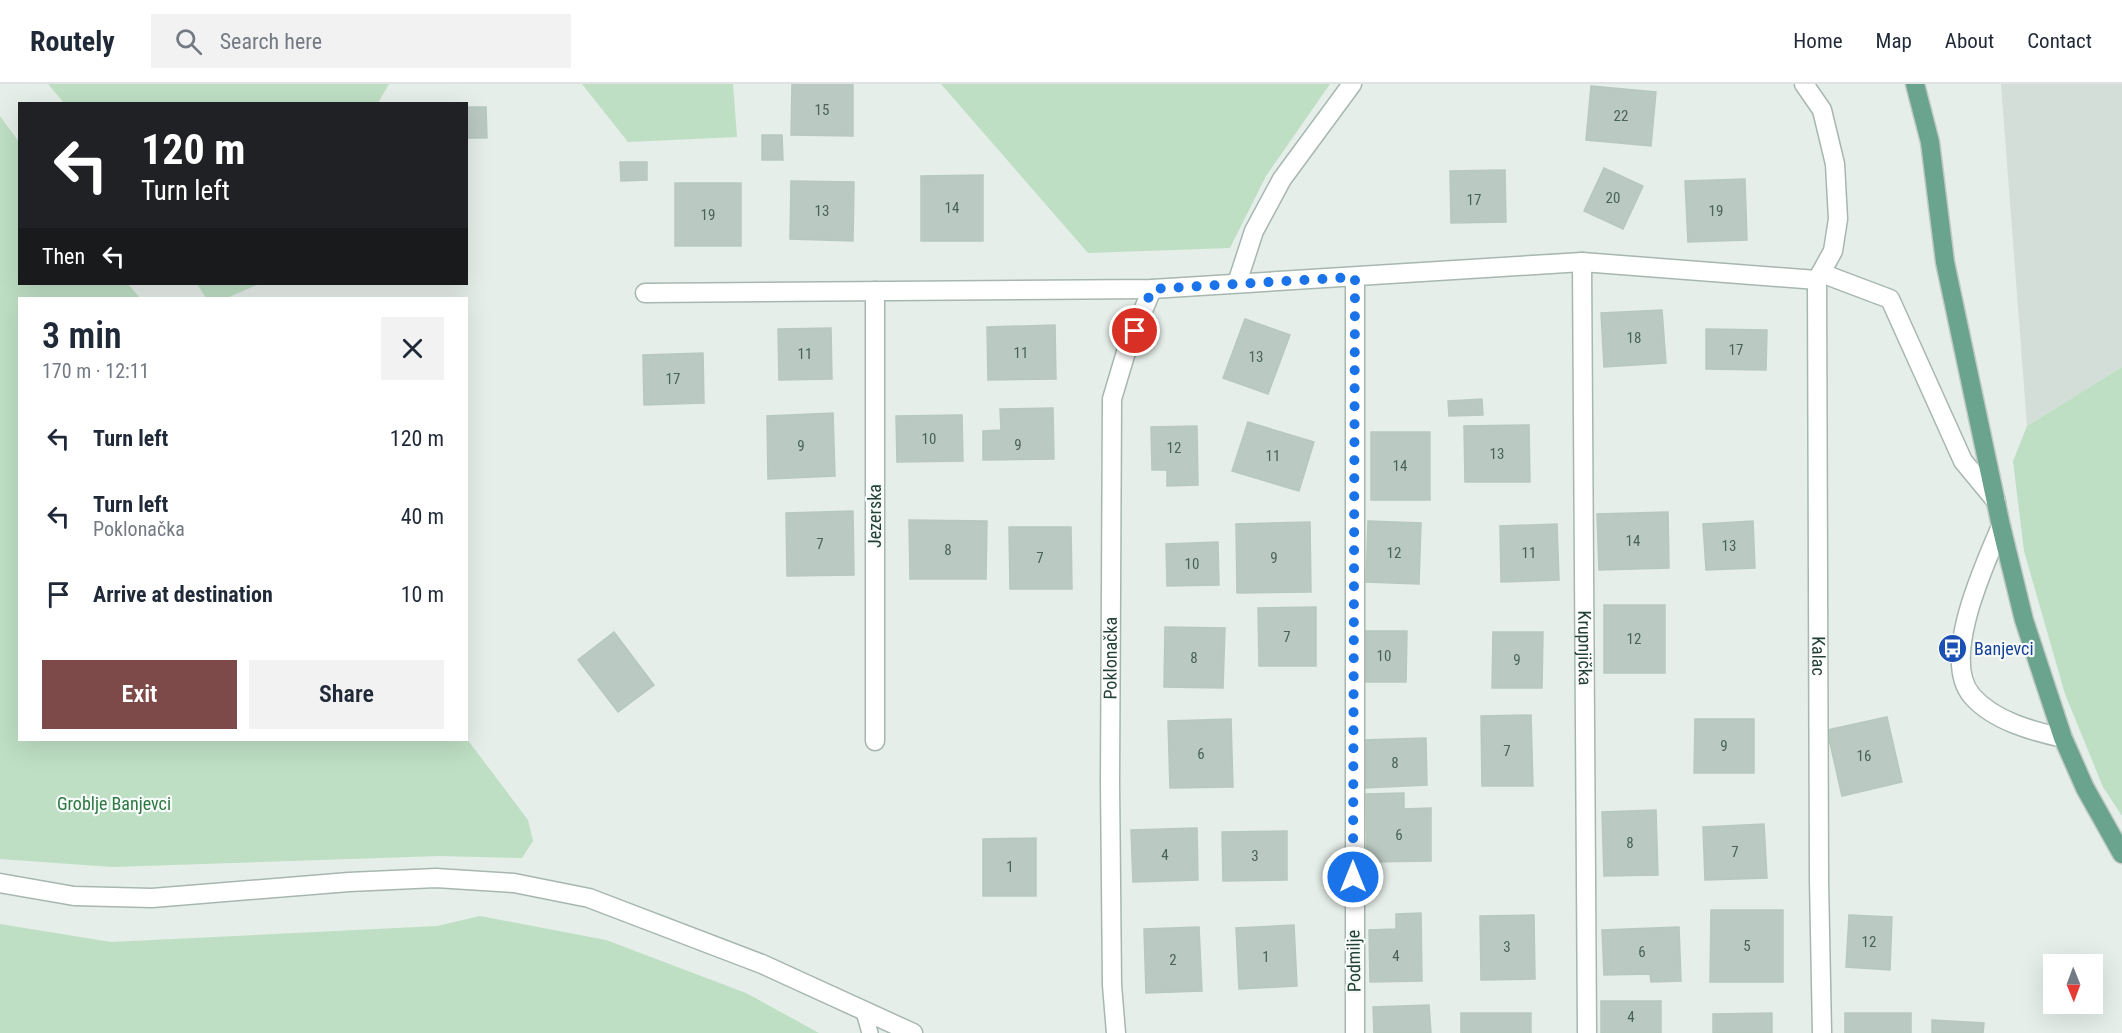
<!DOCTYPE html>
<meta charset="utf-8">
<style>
body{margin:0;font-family:"Roboto Condensed",sans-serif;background:#f2f2f3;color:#1f2937;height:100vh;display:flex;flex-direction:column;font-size:22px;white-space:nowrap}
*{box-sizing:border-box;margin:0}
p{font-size:20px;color:#747a83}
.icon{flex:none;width:33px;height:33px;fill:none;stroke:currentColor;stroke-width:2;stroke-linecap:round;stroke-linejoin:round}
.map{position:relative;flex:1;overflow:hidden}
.details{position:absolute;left:18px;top:213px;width:450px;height:444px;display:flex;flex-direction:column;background:#fff;border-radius:0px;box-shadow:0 6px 24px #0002}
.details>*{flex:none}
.guide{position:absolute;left:18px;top:18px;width:450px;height:183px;border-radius:0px;box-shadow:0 6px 24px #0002;background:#202124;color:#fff;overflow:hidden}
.needle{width:39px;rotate:179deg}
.tools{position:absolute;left:2043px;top:870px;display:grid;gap:12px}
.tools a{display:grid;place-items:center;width:60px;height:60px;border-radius:0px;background:#fff;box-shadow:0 6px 24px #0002;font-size:30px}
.pin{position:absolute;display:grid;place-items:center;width:51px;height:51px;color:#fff;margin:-26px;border:3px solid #fff;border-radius:50%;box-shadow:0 2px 6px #0007}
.me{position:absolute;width:66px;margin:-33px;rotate:0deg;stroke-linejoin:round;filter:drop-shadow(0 0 4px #0008)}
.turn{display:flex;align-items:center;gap:21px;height:126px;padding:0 24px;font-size:27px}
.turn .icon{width:78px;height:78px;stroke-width:2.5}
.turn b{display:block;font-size:42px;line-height:51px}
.then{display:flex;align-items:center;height:57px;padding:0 24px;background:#0003;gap:12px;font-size:22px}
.round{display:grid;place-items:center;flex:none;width:63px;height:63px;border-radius:0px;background:#f2f2f3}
.headline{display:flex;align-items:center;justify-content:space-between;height:102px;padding:0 24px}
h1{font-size:36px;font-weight:600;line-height:45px}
.button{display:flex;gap:12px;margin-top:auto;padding:12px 24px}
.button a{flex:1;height:69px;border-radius:0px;background:#7e4a49;color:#fff;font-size:24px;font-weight:600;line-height:69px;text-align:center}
.button a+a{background:#f2f2f3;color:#1f2937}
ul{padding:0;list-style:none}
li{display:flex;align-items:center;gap:18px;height:78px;padding:0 24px}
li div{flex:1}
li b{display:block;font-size:22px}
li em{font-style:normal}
header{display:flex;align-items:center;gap:36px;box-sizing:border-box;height:84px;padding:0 30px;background:#fff;border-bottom:2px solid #e0e1e3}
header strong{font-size:28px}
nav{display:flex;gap:33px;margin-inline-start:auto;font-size:21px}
.search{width:420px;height:54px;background:#f2f2f3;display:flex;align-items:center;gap:15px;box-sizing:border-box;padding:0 21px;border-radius:0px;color:#747a83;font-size:22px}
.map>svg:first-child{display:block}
.built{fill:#d3ded8}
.green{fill:#bedfc4}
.building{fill:#bac9c2;stroke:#b7c8bf;stroke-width:1.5}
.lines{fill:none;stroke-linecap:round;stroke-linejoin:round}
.lane-casing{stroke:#a7b7b0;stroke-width:18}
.street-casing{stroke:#a7b7b0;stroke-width:21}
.primary-casing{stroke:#c2cac7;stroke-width:21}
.lane{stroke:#fff;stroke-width:15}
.street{stroke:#fff;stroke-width:18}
.primary{stroke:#6aa48f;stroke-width:18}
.route{stroke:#1a73e8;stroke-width:10;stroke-dasharray:0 18}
.labels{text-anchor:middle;stroke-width:4.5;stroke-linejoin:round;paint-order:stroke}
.number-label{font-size:15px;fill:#4a6359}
.street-label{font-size:18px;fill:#244136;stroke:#f6faf8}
.transit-label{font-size:18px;fill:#164399;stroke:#f6faf8;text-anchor:start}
.park-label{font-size:18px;fill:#2d7842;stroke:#f6faf8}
</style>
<header>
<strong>Routely</strong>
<div class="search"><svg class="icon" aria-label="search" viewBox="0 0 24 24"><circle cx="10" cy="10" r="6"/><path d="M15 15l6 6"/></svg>Search here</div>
<nav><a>Home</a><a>Map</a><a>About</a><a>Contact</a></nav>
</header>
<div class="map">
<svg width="2122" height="949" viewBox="0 0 2122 949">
<rect width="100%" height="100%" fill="#e5eee9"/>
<polygon class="built" points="2001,0 2122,0 2122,283 2027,342"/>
<g class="green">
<polygon points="48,0 389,0 378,19 65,20"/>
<polygon points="582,0 733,0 737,53 628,58"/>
<polygon points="941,0 1330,0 1266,92 1230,164 1088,169"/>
<polygon points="0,32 19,58 20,200 128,200 140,214 20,214 20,656 467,655 528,736 533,757 522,774 439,772 112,783 0,775"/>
<polygon points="197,200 259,200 227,214 206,214"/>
<polygon points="2122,283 2122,732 2103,703 2065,610 2024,467 2013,377 2027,342"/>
<polygon points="480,832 606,856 746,909 819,949 0,949 0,840 111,858 437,842"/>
</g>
<g class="building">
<polygon points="792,0 853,0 853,52 791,51"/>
<polygon points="1591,2 1656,8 1651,62 1586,56"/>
<polygon points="466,23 486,23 487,54 466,54"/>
<polygon points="762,51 782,51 783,76 762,76"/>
<polygon points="620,78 647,78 647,96 621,97"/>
<polygon points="1604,84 1643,102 1623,145 1584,127"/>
<polygon points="1505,86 1506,138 1451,139 1450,87"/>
<polygon points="983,91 983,157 921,157 921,92"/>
<polygon points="1745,95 1747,156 1688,158 1685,97"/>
<polygon points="791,97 854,98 853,157 790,155"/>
<rect x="675" y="99" width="66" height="63"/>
<polygon points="1662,226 1666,279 1604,283 1601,229"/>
<polygon points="1245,235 1290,251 1268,310 1223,294"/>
<polygon points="1055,241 1056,295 988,296 987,243"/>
<polygon points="831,244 832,295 779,296 778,245"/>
<polygon points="1706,245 1767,246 1766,286 1706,285"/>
<polygon points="703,269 704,319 644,321 643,271"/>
<polygon points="1482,315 1483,331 1449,332 1448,317"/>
<polygon points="1053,324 1054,375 983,376 983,347 1001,346 1000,325"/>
<polygon points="833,329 835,392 768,395 767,332"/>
<polygon points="962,331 963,377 897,378 896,332"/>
<polygon points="1248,338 1314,358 1299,407 1232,387"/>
<polygon points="1529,341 1530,398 1465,398 1464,342"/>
<polygon points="1197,342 1198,401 1167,402 1167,386 1152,386 1151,343"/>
<rect x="1371" y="348" width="59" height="68"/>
<polygon points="853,427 854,491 787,492 786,429"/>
<polygon points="1668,428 1669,484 1599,486 1597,430"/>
<polygon points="909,436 987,437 986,495 910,495"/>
<polygon points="1368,437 1421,439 1419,500 1366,498"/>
<polygon points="1753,437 1755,484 1706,486 1703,440"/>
<polygon points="1310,438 1311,508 1237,509 1236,440"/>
<polygon points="1557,440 1559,496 1501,498 1500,442"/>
<polygon points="1009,443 1071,443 1072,505 1010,505"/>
<polygon points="1218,458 1219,501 1167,502 1166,460"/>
<rect x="1604" y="521" width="61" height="68"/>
<polygon points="1316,523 1316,582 1259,582 1258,524"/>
<polygon points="1165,543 1225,544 1223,604 1164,603"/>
<polygon points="1361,547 1407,547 1406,598 1360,598"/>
<polygon points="614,548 654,601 618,628 578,576"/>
<polygon points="1493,548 1543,548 1542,604 1492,604"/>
<polygon points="1531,631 1533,702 1482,702 1481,632"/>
<polygon points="1887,633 1902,698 1842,712 1827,646"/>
<polygon points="1231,635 1233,703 1170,704 1168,637"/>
<polygon points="1695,635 1754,635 1754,689 1694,689"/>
<polygon points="1426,654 1427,701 1364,704 1363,656"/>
<polygon points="1404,709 1404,725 1431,724 1431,777 1367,778 1366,710"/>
<polygon points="1656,726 1658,791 1604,792 1602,728"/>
<polygon points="1764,740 1767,794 1705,796 1703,743"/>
<polygon points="1197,744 1198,796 1133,798 1131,746"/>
<polygon points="1287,747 1287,796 1223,797 1222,748"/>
<polygon points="1036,754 1036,812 983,812 983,755"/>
<polygon points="1711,826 1783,826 1783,898 1710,898"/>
<polygon points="1421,829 1422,897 1370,898 1369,846 1396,845 1396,830"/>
<polygon points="1534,831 1535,895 1481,896 1480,832"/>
<polygon points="1849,831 1892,833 1890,886 1846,883"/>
<polygon points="1294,841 1297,902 1239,905 1236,844"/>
<polygon points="1199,843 1202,907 1146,909 1144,845"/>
<polygon points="1679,843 1681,897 1651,898 1650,890 1604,891 1602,846"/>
<rect x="1601" y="917" width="60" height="32"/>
<polygon points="1429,921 1431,949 1374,949 1373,923"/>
<rect x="1461" y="929" width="70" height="20"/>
<polygon points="1772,929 1772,949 1713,949 1713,930"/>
<rect x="1845" y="929" width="66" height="20"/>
<polygon points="1932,936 1984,939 1983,949 1932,949"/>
</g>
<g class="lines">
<defs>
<polyline id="lane" points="864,928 870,949"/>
<g id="street">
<path id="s1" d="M1582 178 1587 949"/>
<polyline points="1821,189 1890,215 1963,377 1996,417"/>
<path id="s2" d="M1817 196 1819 796 1822 949"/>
<polyline points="1237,199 1254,147 1282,95 1352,0"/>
<polyline points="645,209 1152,205 1582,178 1817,196 1833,167 1838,135 1835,80 1822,26 1804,0"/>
<path d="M2001 442C1985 480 1940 575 1972 612 1994 637 2032 647 2063 654"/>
<polyline points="875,657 875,207"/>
<polyline points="0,799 74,812 152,814 349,798 436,794 514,799 589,814 762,880 913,949"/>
<path id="s3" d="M1116 949 1112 901 1110 699 1112 315 1126 268 1152 205"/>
<polyline points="1355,949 1355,193"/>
</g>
<polyline id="primary" points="1915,0 1930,58 1945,178 2001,442 2024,536 2063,654 2085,704 2122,770"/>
</defs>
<use href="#lane" class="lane-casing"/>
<use href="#street" class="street-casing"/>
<use href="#primary" class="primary-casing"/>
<use href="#lane" class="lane"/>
<use href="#street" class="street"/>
<use href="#primary" class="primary"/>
</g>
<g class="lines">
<polyline class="route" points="1135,247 1152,205 1355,193 1353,793"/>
</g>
<defs>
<symbol id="bus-disc" viewBox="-11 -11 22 22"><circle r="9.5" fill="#1a4fb4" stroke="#f6faf8"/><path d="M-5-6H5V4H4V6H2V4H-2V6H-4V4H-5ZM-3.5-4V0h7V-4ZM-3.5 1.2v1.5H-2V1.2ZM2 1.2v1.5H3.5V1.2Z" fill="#fff"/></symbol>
</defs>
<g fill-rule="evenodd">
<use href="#bus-disc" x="1936" y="548" width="33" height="33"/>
</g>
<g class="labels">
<g class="number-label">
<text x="822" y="31">15</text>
<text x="1621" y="37">22</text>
<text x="1613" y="119">20</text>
<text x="1474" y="121">17</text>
<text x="952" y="129">14</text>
<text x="822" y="132">13</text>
<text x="1716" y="132">19</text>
<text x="708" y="136">19</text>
<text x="1634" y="259">18</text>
<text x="1736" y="271">17</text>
<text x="1021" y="274">11</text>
<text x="805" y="275">11</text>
<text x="1256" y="278">13</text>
<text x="673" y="300">17</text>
<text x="929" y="360">10</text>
<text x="1018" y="366">9</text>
<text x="801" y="367">9</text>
<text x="1174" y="369">12</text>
<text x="1497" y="375">13</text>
<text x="1273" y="377">11</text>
<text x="1400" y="387">14</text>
<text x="1633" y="462">14</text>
<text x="820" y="465">7</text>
<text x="1729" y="467">13</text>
<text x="948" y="471">8</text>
<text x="1394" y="474">12</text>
<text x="1529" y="474">11</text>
<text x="1040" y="479">7</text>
<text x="1274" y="479">9</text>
<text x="1192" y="485">10</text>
<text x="1287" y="558">7</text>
<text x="1634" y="560">12</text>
<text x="1384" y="577">10</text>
<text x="1194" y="579">8</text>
<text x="1517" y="581">9</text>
<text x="1724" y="667">9</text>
<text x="1507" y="672">7</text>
<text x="1201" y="675">6</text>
<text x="1864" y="677">16</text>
<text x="1395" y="684">8</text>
<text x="1399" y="756">6</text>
<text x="1630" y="764">8</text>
<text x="1735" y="773">7</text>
<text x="1165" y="776">4</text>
<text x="1255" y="777">3</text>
<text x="1010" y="788">1</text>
<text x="1869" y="863">12</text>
<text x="1747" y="867">5</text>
<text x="1507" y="868">3</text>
<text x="1642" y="873">6</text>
<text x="1396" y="877">4</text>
<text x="1266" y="878">1</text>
<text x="1173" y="881">2</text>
<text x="1631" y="938">4</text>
</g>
<g class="street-label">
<text transform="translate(875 432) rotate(-90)" y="6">Jezerska</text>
<text dy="6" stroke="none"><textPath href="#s1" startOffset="386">Krupnjička</textPath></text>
<text dy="6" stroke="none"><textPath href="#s2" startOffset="376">Kalac</textPath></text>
<text dy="6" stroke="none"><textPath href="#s3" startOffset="375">Poklonačka</textPath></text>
<text transform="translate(1354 877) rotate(-91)" y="6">Podmilje</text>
</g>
<g class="transit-label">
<text x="1974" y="571">Banjevci</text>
</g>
<g class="park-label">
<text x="114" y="726">Groblje Banjevci</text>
</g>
</g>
</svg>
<div class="tools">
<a><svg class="needle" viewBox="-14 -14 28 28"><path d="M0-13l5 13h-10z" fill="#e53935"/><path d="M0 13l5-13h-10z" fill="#747a83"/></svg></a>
</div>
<div class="pin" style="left:1135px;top:247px;background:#d93025"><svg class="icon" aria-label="arrive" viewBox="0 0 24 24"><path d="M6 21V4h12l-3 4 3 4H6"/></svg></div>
<svg class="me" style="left:1353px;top:793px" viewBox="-20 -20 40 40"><circle r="17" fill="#1a73e8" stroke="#fff" stroke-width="3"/><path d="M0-11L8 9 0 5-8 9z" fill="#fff"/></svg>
<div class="guide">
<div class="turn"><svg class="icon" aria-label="left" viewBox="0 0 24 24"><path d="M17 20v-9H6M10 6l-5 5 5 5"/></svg><div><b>120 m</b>Turn left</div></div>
<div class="then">Then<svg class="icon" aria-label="left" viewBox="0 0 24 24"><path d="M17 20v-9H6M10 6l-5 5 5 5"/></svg></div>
</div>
<section class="details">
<div class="headline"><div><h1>3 min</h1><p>170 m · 12:11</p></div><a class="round"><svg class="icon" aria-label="close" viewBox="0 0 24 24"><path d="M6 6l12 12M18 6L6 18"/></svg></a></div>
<ul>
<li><svg class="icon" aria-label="left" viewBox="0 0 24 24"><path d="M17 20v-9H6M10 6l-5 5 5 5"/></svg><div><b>Turn left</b></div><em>120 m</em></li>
<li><svg class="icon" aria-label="left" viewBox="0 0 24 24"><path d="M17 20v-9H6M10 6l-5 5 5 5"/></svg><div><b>Turn left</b><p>Poklonačka</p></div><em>40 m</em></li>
<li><svg class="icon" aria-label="arrive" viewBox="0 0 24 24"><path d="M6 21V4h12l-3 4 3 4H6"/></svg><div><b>Arrive at destination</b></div><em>10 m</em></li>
</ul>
<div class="button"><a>Exit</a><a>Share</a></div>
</section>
</div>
